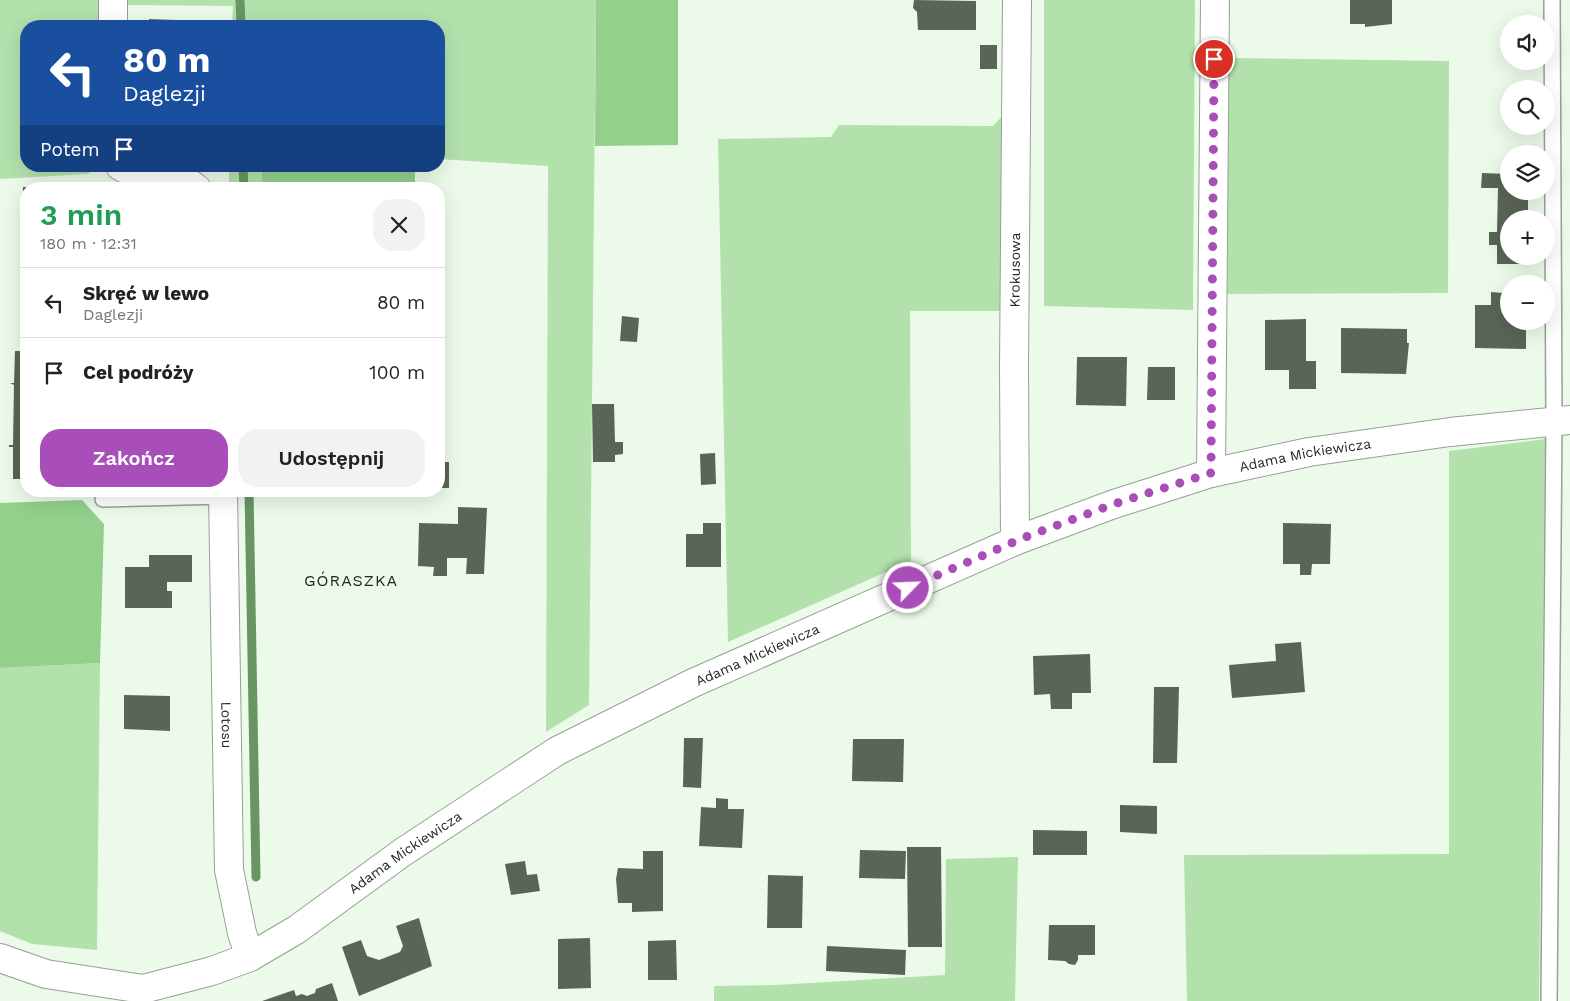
<!DOCTYPE html>
<html lang="pl">
<meta charset="utf-8">
<style>
body{margin:0;font-family:"Work Sans",sans-serif;background:#f2f2f2;color:#222;height:100vh;display:flex;flex-direction:column;font-size:19px;white-space:nowrap}
*{box-sizing:border-box;margin:0}
p{font-size:16px;color:#767676}
.icon{flex:none;width:28px;height:28px;fill:none;stroke:currentColor;stroke-width:2;stroke-linecap:round;stroke-linejoin:round}
.map{position:relative;flex:1;overflow:hidden}
.details{position:absolute;left:20px;top:182px;width:425px;height:315px;display:flex;flex-direction:column;background:#fff;border-radius:20px;box-shadow:0 5px 20px #0002}
.details>*{flex:none}
.banner{position:absolute;left:20px;top:20px;width:425px;height:152px;border-radius:20px;box-shadow:0 5px 20px #0002;background:#1a4fa0;color:#fff;overflow:hidden}
.buttons{position:absolute;left:1500px;top:15px;display:grid;gap:10px}
.buttons a{display:grid;place-items:center;width:55px;height:55px;border-radius:50%;background:#fff;box-shadow:0 5px 20px #0002;font-size:25px}
.pin{position:absolute;display:grid;place-items:center;width:42px;height:42px;color:#fff;margin:-21px;border:2px solid #fff;border-radius:50%;box-shadow:0 1px 5px #0007}
.me{position:absolute;width:55px;margin:-28px;rotate:66deg;stroke-linejoin:round;filter:drop-shadow(0 0 4px #0008)}
.turn{display:flex;align-items:center;gap:18px;height:105px;padding:0 20px;font-size:22px}
.turn .icon{width:65px;height:65px;stroke-width:2.5}
.turn b{display:block;font-size:35px;line-height:42px}
.then{display:flex;align-items:center;height:48px;padding:0 20px;background:#0003;gap:10px;font-size:19px}
.round{display:grid;place-items:center;flex:none;width:52px;height:52px;border-radius:20px;background:#f2f2f2}
.headline{display:flex;align-items:center;justify-content:space-between;height:85px;padding:0 20px}
h1{font-size:30px;font-weight:600;line-height:38px;color:#1e9e55}
.cta{display:flex;gap:10px;margin-top:auto;padding:10px 20px}
.cta a{flex:1;height:58px;border-radius:20px;background:#a94db8;color:#fff;font-size:20px;font-weight:600;line-height:58px;text-align:center}
.cta a+a{background:#f2f2f2;color:#222}
ul{padding:0;list-style:none}
li{display:flex;align-items:center;gap:15px;height:70px;padding:0 20px;border-top:1px solid #e0e0e0}
li div{flex:1}
li b{display:block;font-size:19px}
li em{font-style:normal}
.map>svg:first-child{display:block}
.green{fill:#b2e1ac}
.forest{fill:#92d08b}
.lines{fill:none;stroke-linecap:round;stroke-linejoin:round}
.stream{stroke:#699563;stroke-width:9}
.building{fill:#596557}
.service-casing{stroke:#94a193;stroke-width:18}
.minor-casing{stroke:#94a193;stroke-width:30}
.tertiary-casing{stroke:#94a193;stroke-width:30}
.service{stroke:#fff;stroke-width:15}
.minor{stroke:#fff;stroke-width:28}
.tertiary{stroke:#fff;stroke-width:28}
.route{stroke:#a94db8;stroke-width:9;stroke-dasharray:0 16.2}
.labels{text-anchor:middle;stroke-width:5;stroke-linejoin:round;paint-order:stroke}
.street-label{font-size:14px;fill:#232822;stroke:#ecfaea}
.quarter-label{font-size:16px;letter-spacing:1px;fill:#232822;stroke:#ecfaea}
</style>
<div class="map">
<svg width="1570" height="1001" viewBox="0 0 1570 1001">
<rect width="100%" height="100%" fill="#ecfaea"/>
<g class="green">
<polygon points="0,0 100,0 100,26 26,26 26,166 98,166 88,174 0,179"/>
<polygon points="126,0 596,0 589,705 546,732 548,166 439,159 439,26 232,26 233,6 125,5"/>
<polygon points="1044,0 1195,0 1193,310 1044,306"/>
<polygon points="1229,58 1449,61 1448,293 1227,294"/>
<polygon points="1004,114 1002,311 910,311 911,561 728,642 718,139 831,137 839,125 993,126"/>
<rect x="229" y="166" width="33" height="23"/>
<polygon points="1545,439 1539,1001 1187,1001 1184,855 1449,854 1449,451"/>
<polygon points="100,663 97,950 32,944 0,931 0,668"/>
<polygon points="1018,857 1015,1001 714,1001 714,986 776,985 945,975 946,859"/>
</g>
<g class="forest">
<polygon points="596,0 678,0 678,145 595,146"/>
<rect x="262" y="166" width="153" height="23"/>
<polygon points="82,500 104,524 100,663 0,668 0,503"/>
</g>
<g class="lines">
<g class="stream">
<polyline points="240,0 241,26"/>
<polyline points="243,166 244,189"/>
<polyline points="249,491 256,877"/>
</g>
</g>
<g class="building">
<polygon points="914,0 976,1 976,30 918,30 917,12 913,8"/>
<polygon points="1350,0 1392,0 1392,24 1365,27 1365,24 1350,24"/>
<polygon points="149,19 202,21 202,26 153,26 153,22 149,22"/>
<rect x="980" y="45" width="17" height="24"/>
<polygon points="1482,173 1509,174 1509,191 1528,191 1528,219 1509,219 1509,256 1527,256 1527,264 1497,264 1497,245 1489,245 1489,232 1497,232 1498,188 1481,188"/>
<polygon points="23,187 34,187 26,189 26,244 22,243"/>
<polygon points="1491,292 1503,293 1503,305 1509,305 1509,321 1526,321 1526,349 1475,348 1475,305 1491,305"/>
<polygon points="622,316 639,318 637,342 620,341"/>
<polygon points="1306,319 1306,361 1316,361 1316,389 1289,389 1289,370 1265,370 1265,320"/>
<polygon points="1341,328 1407,329 1407,343 1409,343 1406,374 1341,373"/>
<polygon points="15,351 26,351 26,479 13,479 13,447 9,447 9,445 13,445 14,385 10,383 14,383"/>
<polygon points="1077,357 1127,357 1126,406 1076,405"/>
<polygon points="1148,367 1175,367 1175,400 1147,400"/>
<polygon points="592,404 614,404 615,442 623,442 623,454 615,455 615,462 593,462"/>
<polygon points="715,453 716,484 701,485 700,454"/>
<rect x="439" y="462" width="10" height="26"/>
<rect x="386" y="491" width="29" height="6"/>
<polygon points="458,507 487,508 484,574 466,574 467,558 447,558 447,576 433,576 434,567 418,566 419,523 458,524"/>
<polygon points="703,523 721,523 721,567 686,567 686,534 703,534"/>
<polygon points="1283,523 1331,524 1330,564 1312,564 1311,575 1300,575 1300,564 1283,564"/>
<polygon points="149,555 192,555 192,582 167,582 167,591 172,591 172,608 125,608 125,567 149,567"/>
<polygon points="1301,642 1305,692 1232,698 1229,665 1276,661 1275,644"/>
<polygon points="1090,654 1091,693 1072,693 1072,709 1051,709 1050,694 1034,695 1033,656"/>
<polygon points="1154,687 1179,687 1177,763 1153,763"/>
<polygon points="124,695 170,696 170,731 124,729"/>
<polygon points="684,738 703,738 701,788 683,787"/>
<polygon points="853,739 904,739 903,782 852,781"/>
<polygon points="716,798 728,799 728,809 744,809 742,848 699,846 701,807 716,808"/>
<polygon points="1120,805 1157,806 1157,834 1120,832"/>
<polygon points="1033,830 1087,831 1087,855 1033,855"/>
<polygon points="907,847 941,847 942,947 908,947"/>
<polygon points="860,850 906,851 905,879 859,878"/>
<polygon points="643,851 663,851 663,911 632,912 632,903 618,903 616,879 618,868 643,869"/>
<polygon points="525,861 527,875 537,874 540,891 511,895 505,864"/>
<polygon points="768,875 803,876 802,928 767,928"/>
<polygon points="419,918 432,966 359,996 342,947 361,940 367,956 379,960 400,952 403,946 396,926"/>
<polygon points="1049,925 1095,925 1095,955 1078,955 1078,960 1075,965 1069,964 1065,961 1048,960"/>
<polygon points="590,938 591,988 558,989 558,939"/>
<polygon points="676,940 677,980 648,980 648,941"/>
<polygon points="827,946 906,950 905,975 826,971"/>
<polygon points="332,983 338,1001 262,1001 294,990 296,996 302,994 307,996 315,993 316,989"/>
</g>
<g class="lines">
<defs>
<g id="service">
<polyline points="103,499 223,496"/>
<polyline points="1549,1001 1554,422 1552,0"/>
</g>
<g id="minor">
<polyline points="113,26 113,0"/>
<path d="M120 166C143 181 176 170 197 189"/>
<polyline points="1211,473 1215,0"/>
<path id="s1" d="M223 491 229 870 242 933 250 957"/>
<path id="s2" d="M1015 541 1014 367 1017 0"/>
</g>
<g id="tertiary">
<path id="s3" d="M0 958 46 974 143 989 212 971 250 957 296 930 403 852 557 751 693 683 1015 541 1114 504 1211 473 1309 452 1450 432 1570 420"/>
</g>
</defs>
<use href="#service" class="service-casing"/>
<use href="#minor" class="minor-casing"/>
<use href="#tertiary" class="tertiary-casing"/>
<use href="#service" class="service"/>
<use href="#minor" class="minor"/>
<use href="#tertiary" class="tertiary"/>
</g>
<g class="lines">
<polyline class="route" points="908,588 1023,538 1114,504 1211,473 1214,59"/>
</g>
<g class="labels">
<g class="street-label">
<text dy="5" stroke="none"><textPath href="#s2" startOffset="271">Krokusowa</textPath></text>
<text dy="5" stroke="none"><textPath href="#s3" startOffset="1436">Adama Mickiewicza</textPath></text>
<text dy="5" stroke="none"><textPath href="#s3" startOffset="851">Adama Mickiewicza</textPath></text>
<text dy="5" stroke="none"><textPath href="#s1" startOffset="234">Lotosu</textPath></text>
<text dy="5" stroke="none"><textPath href="#s3" startOffset="446">Adama Mickiewicza</textPath></text>
</g>
<g class="quarter-label">
<text x="351" y="586">GÓRASZKA</text>
</g>
</g>
</svg>
<div class="buttons">
<a><svg class="icon" aria-label="sound" viewBox="0 0 24 24"><path d="M4 9h4l5-4v14l-5-4H4zM17 9q2 3 0 6"/></svg></a>
<a><svg class="icon" aria-label="search" viewBox="0 0 24 24"><circle cx="10" cy="10" r="6"/><path d="M15 15l6 6"/></svg></a>
<a><svg class="icon" aria-label="layers" viewBox="0 0 24 24"><path d="M12 4l9 5-9 5-9-5zM3 14l9 5 9-5"/></svg></a>
<a>+</a>
<a>−</a>
</div>
<div class="pin" style="left:1214px;top:59px;background:#d93025"><svg class="icon" aria-label="arrive" viewBox="0 0 24 24"><path d="M6 21V4h12l-3 4 3 4H6"/></svg></div>
<svg class="me" style="left:908px;top:588px" viewBox="-20 -20 40 40"><circle r="17" fill="#a94db8" stroke="#fff" stroke-width="3"/><path d="M0-11L8 9 0 5-8 9z" fill="#fff"/></svg>
<div class="banner">
<div class="turn"><svg class="icon" aria-label="left" viewBox="0 0 24 24"><path d="M17 20v-9H6M10 6l-5 5 5 5"/></svg><div><b>80 m</b>Daglezji</div></div>
<div class="then">Potem<svg class="icon" aria-label="arrive" viewBox="0 0 24 24"><path d="M6 21V4h12l-3 4 3 4H6"/></svg></div>
</div>
<section class="details">
<div class="headline"><div><h1>3 min</h1><p>180 m · 12:31</p></div><a class="round"><svg class="icon" aria-label="close" viewBox="0 0 24 24"><path d="M6 6l12 12M18 6L6 18"/></svg></a></div>
<ul>
<li><svg class="icon" aria-label="left" viewBox="0 0 24 24"><path d="M17 20v-9H6M10 6l-5 5 5 5"/></svg><div><b>Skręć w lewo</b><p>Daglezji</p></div><em>80 m</em></li>
<li><svg class="icon" aria-label="arrive" viewBox="0 0 24 24"><path d="M6 21V4h12l-3 4 3 4H6"/></svg><div><b>Cel podróży</b></div><em>100 m</em></li>
</ul>
<div class="cta"><a>Zakończ</a><a>Udostępnij</a></div>
</section>
</div>
